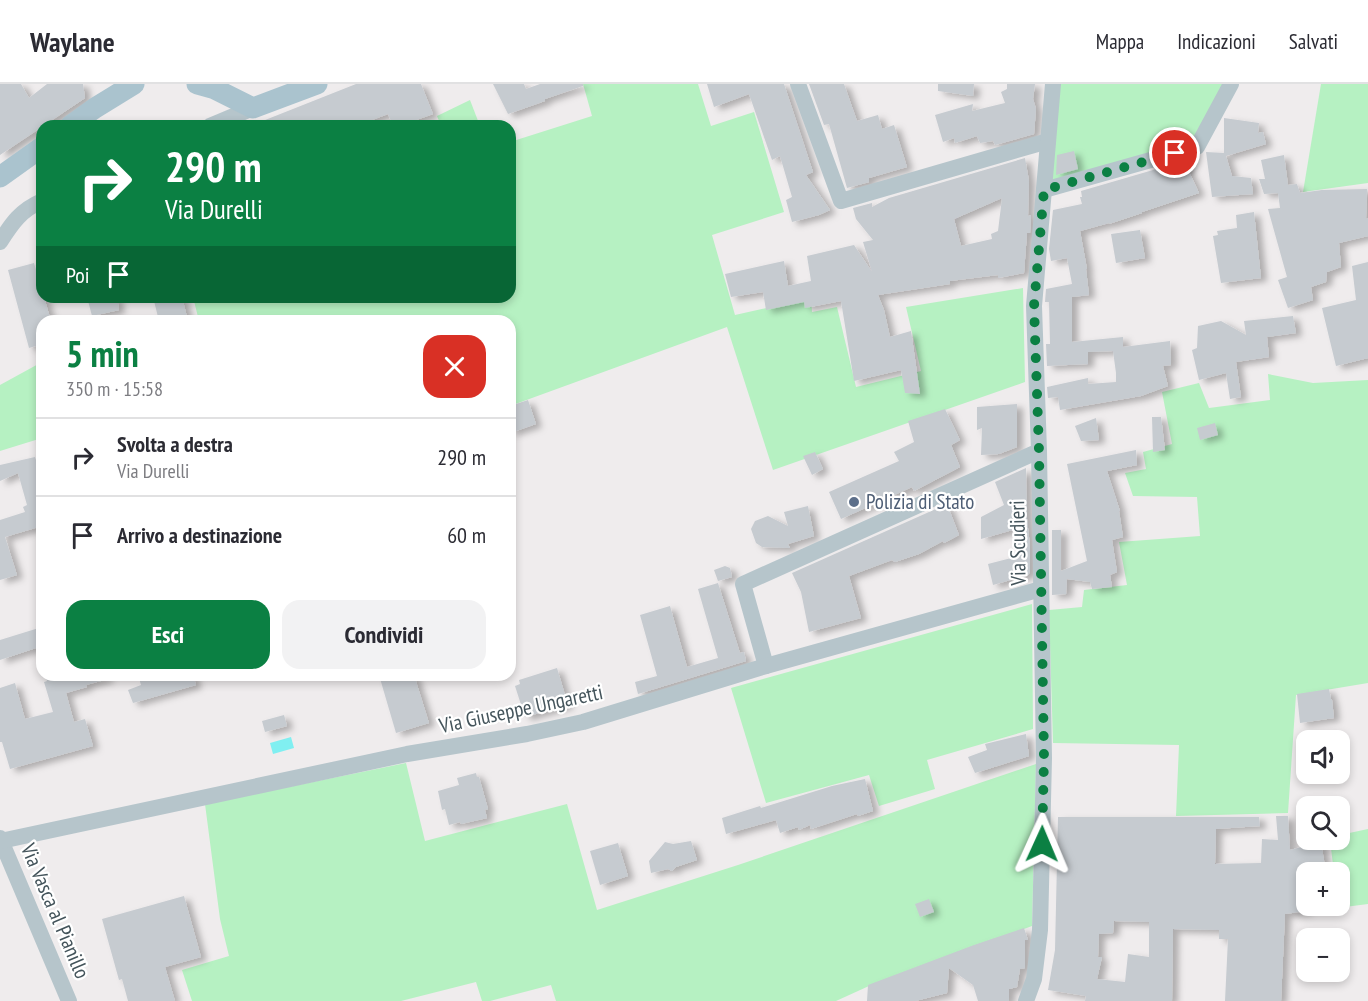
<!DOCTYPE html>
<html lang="it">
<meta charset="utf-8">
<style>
body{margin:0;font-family:"PT Sans Narrow",sans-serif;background:#f2f2f3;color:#2b2b33;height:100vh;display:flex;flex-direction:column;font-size:22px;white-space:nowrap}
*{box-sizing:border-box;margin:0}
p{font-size:20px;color:#7c7c81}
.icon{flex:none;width:33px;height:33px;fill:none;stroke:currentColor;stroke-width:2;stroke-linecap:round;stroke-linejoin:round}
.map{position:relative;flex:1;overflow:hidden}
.drawer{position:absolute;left:36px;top:231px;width:480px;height:366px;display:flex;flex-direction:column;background:#fff;border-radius:18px;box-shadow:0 3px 9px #0003}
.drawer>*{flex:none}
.banner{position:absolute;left:36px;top:36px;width:480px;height:183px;border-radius:18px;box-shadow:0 3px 9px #0003;background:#0b8043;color:#fff;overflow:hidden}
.buttons{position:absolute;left:1296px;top:646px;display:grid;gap:12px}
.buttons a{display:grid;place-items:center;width:54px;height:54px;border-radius:12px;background:#fff;box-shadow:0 3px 9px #0003;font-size:30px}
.pin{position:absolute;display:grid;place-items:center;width:51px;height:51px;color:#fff;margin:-26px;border:3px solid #fff;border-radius:50%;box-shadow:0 2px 6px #0007}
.me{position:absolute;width:66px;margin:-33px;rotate:1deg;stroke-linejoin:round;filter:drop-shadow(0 0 4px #0008)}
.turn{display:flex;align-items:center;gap:21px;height:126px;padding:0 30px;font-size:27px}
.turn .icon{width:78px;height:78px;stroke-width:2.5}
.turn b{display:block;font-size:42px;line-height:51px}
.then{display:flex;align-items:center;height:57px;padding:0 30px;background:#0003;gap:12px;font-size:22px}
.round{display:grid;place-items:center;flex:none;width:63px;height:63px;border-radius:18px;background:#f2f2f3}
.summary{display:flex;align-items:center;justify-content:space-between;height:102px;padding:0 30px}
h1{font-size:36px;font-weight:600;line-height:45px;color:#0b8043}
.primary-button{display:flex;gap:12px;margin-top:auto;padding:12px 30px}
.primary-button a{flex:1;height:69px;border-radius:18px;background:#0b8043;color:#fff;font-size:24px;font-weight:600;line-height:69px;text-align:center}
.primary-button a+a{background:#f2f2f3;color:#2b2b33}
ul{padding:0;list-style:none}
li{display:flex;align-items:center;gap:18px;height:78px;padding:0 30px;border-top:2px solid #e1e1e2}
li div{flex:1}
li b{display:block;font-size:22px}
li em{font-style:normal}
header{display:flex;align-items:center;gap:36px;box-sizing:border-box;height:84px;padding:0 30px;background:#fff;border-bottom:2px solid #e1e1e2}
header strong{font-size:28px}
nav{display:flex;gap:33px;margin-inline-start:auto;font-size:21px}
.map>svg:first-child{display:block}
.green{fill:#b6f1c2}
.water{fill:#80eff1}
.building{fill:#c6cbd0;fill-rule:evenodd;filter:url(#shadow)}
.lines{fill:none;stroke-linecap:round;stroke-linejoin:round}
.minor{stroke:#b6c5cb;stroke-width:16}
.major{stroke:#aac3ce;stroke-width:21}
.route{stroke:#0b8043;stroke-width:10;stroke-dasharray:0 18}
.service-dot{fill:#5c6f8a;stroke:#fff;stroke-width:2}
.labels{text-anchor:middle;stroke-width:4.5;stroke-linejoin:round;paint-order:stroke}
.service-label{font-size:21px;fill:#4e5e75;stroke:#fff;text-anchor:start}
.street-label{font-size:21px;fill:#44545b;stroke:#fff}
</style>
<header>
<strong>Waylane</strong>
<nav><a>Mappa</a><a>Indicazioni</a><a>Salvati</a></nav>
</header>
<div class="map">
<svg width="1368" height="917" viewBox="0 0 1368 917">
<defs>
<filter id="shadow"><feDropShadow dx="6" dy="3.5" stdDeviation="3" flood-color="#0004"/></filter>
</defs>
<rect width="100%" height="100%" fill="#efeced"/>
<g class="green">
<polygon points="583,0 698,0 711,42 754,28 784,128 712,151 735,231 811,214 812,228 837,223 856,303 921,287 906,223 1023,204 1025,298 773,386 727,243 510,322 510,237 199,237 193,213 510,213 510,58 592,32"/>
<polygon points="1059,0 1225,0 1194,59 1051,98"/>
<polygon points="1321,0 1368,0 1368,99 1303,108"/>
<polygon points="470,16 480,42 441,42 437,32"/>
<polygon points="42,278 42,354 0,367 0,301"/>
<polygon points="1268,290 1313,299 1368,296 1368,599 1296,611 1288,729 1176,732 1179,661 1053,659 1049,526 1082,523 1084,506 1127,501 1119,458 1200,452 1197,413 1133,412 1125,389 1146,385 1143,368 1172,360 1162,308 1199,299 1209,324 1270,316"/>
<polygon points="1032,520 1033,645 927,676 935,705 879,722 869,691 766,719 731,604"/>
<polygon points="406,679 425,757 567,720 597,826 738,781 1036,680 1032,842 869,902 836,917 556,917 551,901 490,917 482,917 476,898 401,917 192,917 182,886 229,872 220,835 205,720"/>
<polygon points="1368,745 1368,820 1337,824 1337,822 1340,822 1340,789 1334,789 1330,756 1340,756 1340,751"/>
</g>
<polygon class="water" points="291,653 294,664 273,670 270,659"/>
<g class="building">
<polygon points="0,0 21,0 29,14 47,0 83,0 85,14 0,71"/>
<polygon points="356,0 421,0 433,30 408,39 409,42 393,42 388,30 356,42 250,42"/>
<polygon points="493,0 524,0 526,5 540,0 583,0 583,2 545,15 545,17 508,30"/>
<polygon points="707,0 784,0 813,88 806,91 830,126 819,131 792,138 786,116 792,113 780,72 772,76 749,10 714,23"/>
<polygon points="809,0 844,0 857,37 878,31 882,45 894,41 907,83 869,94 869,98 847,104 829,40 824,41"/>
<polygon points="938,0 974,0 973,12 938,7"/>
<polygon points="1007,0 1035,0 1033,15 1036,25 1034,50 995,61 993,57 980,59 977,52 955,59 954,54 943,58 935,31 973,20 972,27 1005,19 1001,8 1007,5"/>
<polygon points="1224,34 1259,39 1258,49 1263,48 1266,60 1226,72 1232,92 1251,94 1253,110 1212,113 1206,68 1224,69"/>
<polygon points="1074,67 1078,85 1056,91 1057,71"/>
<polygon points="1284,71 1288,101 1297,100 1300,109 1322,106 1367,105 1366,135 1368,134 1368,152 1339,159 1341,183 1327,188 1326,198 1311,203 1313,216 1288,224 1278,196 1287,193 1268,125 1280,124 1278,109 1264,110 1259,95 1265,95 1261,76"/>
<path d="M1025 74 1029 97 1028 132 1031 131 1030 149H1027L1024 189 998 194V191L950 197V200L878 211 884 226 890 253 911 247 920 310 905 309 901 286 854 297 841 217 805 224 804 218 766 226 763 208 731 213 725 190 784 177 788 202 811 197 807 172 854 161 872 188 863 158 873 156 856 135 853 124 872 119V123L889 114ZM1002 114 998 147 991 150 992 155 961 162 954 135Z"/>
<polygon points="1184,77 1199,109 1142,128 1142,129 1109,140 1109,139 1080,147 1087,185 1086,185 1089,211 1072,213 1072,258 1123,253 1123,263 1170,257 1171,281 1163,282 1168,302 1141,312 1060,326 1058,313 1048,314 1047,303 1088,294 1088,300 1116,298 1116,289 1113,267 1088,268 1088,280 1047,282 1046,260 1050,260 1049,218 1045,218 1046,205 1072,200 1067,174 1051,177 1049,165 1053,126 1082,120 1080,113 1082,113 1081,107"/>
<polygon points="1254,128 1261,194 1221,199 1213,152 1218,151 1217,147 1237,144 1236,131"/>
<polygon points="1140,146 1145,174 1116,179 1111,150"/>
<polygon points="1368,178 1368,274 1336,282 1322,224 1356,216 1352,182"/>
<polygon points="34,179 42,207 42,213 44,213 51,237 42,237 42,260 29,264 8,186"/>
<polygon points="87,213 117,213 119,226 92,232"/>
<polygon points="153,213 182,213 188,237 159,237"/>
<polygon points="1293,232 1296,249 1267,253 1269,273 1236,278 1241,313 1230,315 1226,289 1199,296 1192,266 1197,264 1198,242 1221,237 1246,251 1244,237"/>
<polygon points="528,316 536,340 510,349 510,322"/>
<polygon points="1017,320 1017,363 999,370 981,371 982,344 977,346 977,323"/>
<polygon points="945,325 960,356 951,361 960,383 914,407 912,403 841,435 829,408 899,377 894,368 914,358 908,337"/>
<polygon points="1152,333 1161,333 1165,366 1153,368"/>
<polygon points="1096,334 1099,356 1081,357 1075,342"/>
<polygon points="1215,339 1218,351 1200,356 1197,344"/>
<polygon points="1136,366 1137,381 1107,387 1120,427 1119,427 1123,453 1112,456 1117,488 1110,491 1112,503 1092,505 1090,498 1067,495 1066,510 1052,511 1052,446 1061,446 1061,487 1087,477 1067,380"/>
<polygon points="815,368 823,385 812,391 803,372"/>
<polygon points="35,373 42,396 42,442 5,453 17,491 0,496 0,436 25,428 23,423 27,421 18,389 0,397 0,381"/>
<polygon points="1026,384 1027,435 1030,462 1030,488 1028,491 993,501 988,480 1019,472 1016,445 981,455 981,433 1004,421 995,398"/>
<polygon points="947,420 959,451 944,459 943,457 919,470 895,478 892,476 849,492 861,534 809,548 801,508 792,489"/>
<polygon points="808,422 814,452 788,460 790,464 762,463 756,459 751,445 755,437 768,432 788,442 784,428"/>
<polygon points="725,482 730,484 732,493 718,497 714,486"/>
<polygon points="718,499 740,569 744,568 746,577 638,610 635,598 657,592 640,531 670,522 687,583 718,574 698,505"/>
<polygon points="42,543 42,562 0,576 0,556"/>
<polygon points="557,584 568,621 525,633 515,602 520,600 519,596"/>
<polygon points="57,591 107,591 108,595 86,601 87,603 66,609 74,638 85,635 93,662 10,685 2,658 0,658 0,604 15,599 25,635 53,628 44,598 47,597 46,594"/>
<polygon points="149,591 193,591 196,601 133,619 128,606 141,601 139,594"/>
<polygon points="379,591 414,591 429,639 396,649"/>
<polygon points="1329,605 1331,615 1332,616 1334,634 1300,639 1297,610"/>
<polygon points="284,631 287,642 265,648 262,637"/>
<polygon points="1026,650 1029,672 975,689 968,673 987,666 985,660"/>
<polygon points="476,689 477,693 479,693 488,725 485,726 487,734 461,740 460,738 449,741 445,725 442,726 438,707 459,701 457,694"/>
<polygon points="865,695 873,727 858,732 857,730 811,745 810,741 799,746 798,743 780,749 776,736 726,750 722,734 760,722 761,724 832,702"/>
<path d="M1276 732H1288L1290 766 1321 758 1326 789H1306V827L1285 830 1281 917H1225L1228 855H1219V846L1173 845 1172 917H1085L1086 912 1048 906 1055 866 1058 733H1259L1260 742 1216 745 1215 780 1261 779 1262 755 1278 756ZM1114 837 1149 838V873L1128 870 1125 898 1097 895 1102 873H1098L1099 850 1113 849Z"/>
<polygon points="691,757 697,776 676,783 672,787 668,785 651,789 649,777 665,758 673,760"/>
<polygon points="618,759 628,792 600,801 590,767"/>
<polygon points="184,812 201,873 165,883 175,917 128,917 122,895 119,896 102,835"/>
<polygon points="929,815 934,828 920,833 915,820"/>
<polygon points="1024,844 1028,856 1025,856 1025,884 1020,885 1017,903 1009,905 1009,917 978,917 973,901 949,884 947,909 915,917 867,917 868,901 974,861"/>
</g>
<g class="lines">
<g class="minor">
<polyline points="798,0 841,117 1048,57"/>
<polyline points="210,42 253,24"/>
<polyline points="1044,106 1197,63 1231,0"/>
<path d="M0 158C12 139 21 126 42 117"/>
<polyline points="766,582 743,500 1039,367"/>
<polyline points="0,754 69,917"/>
<polyline points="1,757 407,670 527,650 583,638 766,582 1041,505"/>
<polyline points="1026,917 1034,895 1040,846 1044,674 1039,367 1034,222 1053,0"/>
</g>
<g class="major">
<polyline points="197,0 215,5 253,24 317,0"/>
<polyline points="70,42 95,24 134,0"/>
<polyline points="0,93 42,63"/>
</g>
</g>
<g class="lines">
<polyline class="route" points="1042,760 1044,674 1039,367 1034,222 1044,106 1175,69"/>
</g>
<circle class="service-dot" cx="854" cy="418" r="6"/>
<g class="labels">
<g class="service-label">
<text x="866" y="425">Polizia di Stato</text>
</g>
<g class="street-label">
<text transform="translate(1018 459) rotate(-91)" y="7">Via Scudieri</text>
<text transform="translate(521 625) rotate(-12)" y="7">Via Giuseppe Ungaretti</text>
<text transform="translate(55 827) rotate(67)" y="7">Via Vasca al Pianillo</text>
</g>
</g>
</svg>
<div class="buttons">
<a><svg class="icon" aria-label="sound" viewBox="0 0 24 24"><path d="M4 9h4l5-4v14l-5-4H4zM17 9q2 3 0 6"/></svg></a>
<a><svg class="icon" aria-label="search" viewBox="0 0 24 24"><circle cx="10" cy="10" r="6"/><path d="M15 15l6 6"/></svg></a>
<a>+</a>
<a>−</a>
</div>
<div class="pin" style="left:1175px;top:69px;background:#d93025"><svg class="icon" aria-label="arrive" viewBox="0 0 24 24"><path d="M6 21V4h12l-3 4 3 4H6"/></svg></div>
<svg class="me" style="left:1042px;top:760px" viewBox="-20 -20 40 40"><path d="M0-17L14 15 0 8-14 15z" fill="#0b8043" stroke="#fff" stroke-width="4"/></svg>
<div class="banner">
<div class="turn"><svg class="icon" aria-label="right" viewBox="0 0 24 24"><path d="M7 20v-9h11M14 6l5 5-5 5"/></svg><div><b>290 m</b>Via Durelli</div></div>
<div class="then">Poi<svg class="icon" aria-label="arrive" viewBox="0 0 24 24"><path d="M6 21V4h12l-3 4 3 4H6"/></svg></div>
</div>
<section class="drawer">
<div class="summary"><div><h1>5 min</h1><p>350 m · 15:58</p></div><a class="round" style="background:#d93025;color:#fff"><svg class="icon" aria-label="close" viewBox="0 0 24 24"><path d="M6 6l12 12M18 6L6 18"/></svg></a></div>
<ul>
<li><svg class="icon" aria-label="right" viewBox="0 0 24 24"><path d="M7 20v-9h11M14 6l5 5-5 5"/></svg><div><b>Svolta a destra</b><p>Via Durelli</p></div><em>290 m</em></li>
<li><svg class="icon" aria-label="arrive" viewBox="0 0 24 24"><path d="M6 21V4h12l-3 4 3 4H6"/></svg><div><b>Arrivo a destinazione</b></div><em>60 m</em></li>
</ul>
<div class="primary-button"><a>Esci</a><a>Condividi</a></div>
</section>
</div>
